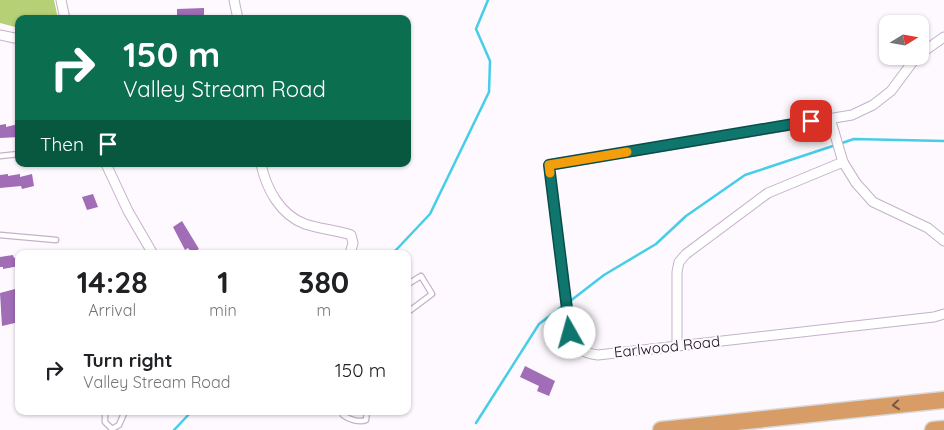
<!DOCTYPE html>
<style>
body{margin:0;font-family:Quicksand,sans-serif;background:#f2f2f2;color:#202124;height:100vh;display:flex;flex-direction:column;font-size:19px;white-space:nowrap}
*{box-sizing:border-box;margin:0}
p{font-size:16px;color:#757577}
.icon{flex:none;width:28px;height:28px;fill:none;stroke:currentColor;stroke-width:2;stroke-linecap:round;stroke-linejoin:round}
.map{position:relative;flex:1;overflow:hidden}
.drawer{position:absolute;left:15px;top:250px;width:396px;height:165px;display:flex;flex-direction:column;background:#fff;border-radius:10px;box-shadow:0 1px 4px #0004}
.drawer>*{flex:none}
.hud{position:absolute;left:15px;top:15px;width:396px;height:152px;border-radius:10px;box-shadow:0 1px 4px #0004;background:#0b6e4f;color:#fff;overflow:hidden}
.needle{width:32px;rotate:79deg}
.controls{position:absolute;left:879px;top:15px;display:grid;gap:10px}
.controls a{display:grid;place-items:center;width:50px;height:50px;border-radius:10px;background:#fff;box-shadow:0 1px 4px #0004;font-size:25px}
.pin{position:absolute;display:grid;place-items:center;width:42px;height:42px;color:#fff;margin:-21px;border-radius:10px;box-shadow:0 2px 8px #0006}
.me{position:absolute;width:55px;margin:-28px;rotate:353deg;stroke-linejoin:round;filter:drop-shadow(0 0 4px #0008)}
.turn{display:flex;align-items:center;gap:18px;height:105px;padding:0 25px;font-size:22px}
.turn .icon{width:65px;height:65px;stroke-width:2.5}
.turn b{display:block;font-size:35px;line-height:42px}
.then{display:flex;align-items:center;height:48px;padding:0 25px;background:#0003;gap:10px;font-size:19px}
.eta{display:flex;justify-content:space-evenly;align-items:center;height:85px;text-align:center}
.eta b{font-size:30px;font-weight:800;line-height:35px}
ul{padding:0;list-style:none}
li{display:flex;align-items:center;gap:15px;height:70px;padding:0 25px}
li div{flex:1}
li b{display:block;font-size:19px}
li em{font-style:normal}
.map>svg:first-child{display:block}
.forest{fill:#b6d076}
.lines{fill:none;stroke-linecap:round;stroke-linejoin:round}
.stream{stroke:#46cee6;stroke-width:2.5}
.building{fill:#a06db6}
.service-casing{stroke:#c4b2ca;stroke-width:7}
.minor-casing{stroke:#c4b2ca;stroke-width:11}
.motorway-casing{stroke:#d9d8da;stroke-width:19}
.service{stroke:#fff;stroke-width:4.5}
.minor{stroke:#fff;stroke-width:9}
.motorway{stroke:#d89d66;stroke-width:16}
.oneway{stroke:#76563e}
.route-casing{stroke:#0a4d48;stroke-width:12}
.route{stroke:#0f766e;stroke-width:9}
.slow{stroke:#f59e0b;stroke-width:9}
.labels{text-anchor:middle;stroke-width:4;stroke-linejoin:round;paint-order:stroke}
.street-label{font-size:15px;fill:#140e16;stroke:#fdf9fe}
</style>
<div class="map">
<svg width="944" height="430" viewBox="0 0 944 430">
<rect width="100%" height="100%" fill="#fdf9fe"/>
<polygon class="forest" points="0,0 54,0 58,19 19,19 19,28 0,23"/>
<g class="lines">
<g class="stream">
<polyline points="389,254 396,250 430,214 489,92 490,61 476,29 488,0"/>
<polyline points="569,302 604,275 656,244 686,216 745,175 854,139 944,141"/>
<polyline points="476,423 539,324 564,305"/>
<polyline points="174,430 192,411"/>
</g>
</g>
<g class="building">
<polygon points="204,8 204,19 177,19 177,9"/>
<polygon points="6,124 6,127 18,124 19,137 0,138 0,125"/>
<polygon points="8,174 8,176 20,174 20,177 32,174 34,186 22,189 21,186 0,188 0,175"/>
<polygon points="93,194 98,207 87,210 82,197"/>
<polygon points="182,221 199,249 192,253 188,248 185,250 173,227"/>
<polygon points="13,255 14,258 19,257 19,266 3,269 3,267 0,267 0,257"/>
<polygon points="15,289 19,322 2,326 0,293"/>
<polygon points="525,366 555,381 549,396 537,391 539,386 520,377"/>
</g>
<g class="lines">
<defs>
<g id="service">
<polyline points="0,156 19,154"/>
<polyline points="0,235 56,240"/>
<polyline points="408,284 421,276 432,294 408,312"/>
<polyline points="105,411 105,422 112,429 119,425 125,411"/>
<path d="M343 411V415C348 419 359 423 366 420L367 411"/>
</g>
<g id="minor">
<polyline points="61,0 65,19"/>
<polyline points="234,0 238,19"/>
<polyline points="0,35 19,39"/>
<polyline points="920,54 944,37"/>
<path d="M917 56 891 91 873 105 852 115 549 165 570 333C576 348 582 353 598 355L934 317 944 314"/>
<polyline points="830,118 843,162 856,183 873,202 928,228 944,241"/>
<polyline points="106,164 128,211 153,254"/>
<path d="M261 164C266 188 280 215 305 224 320 229 336 230 351 235L353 243 350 254"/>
<polyline points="677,346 677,272 679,262 686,254 768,193 843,162"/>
</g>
<g id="motorway">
<polyline points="661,430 944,400"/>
<polyline points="933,430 944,429"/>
</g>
</defs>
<use href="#service" class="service-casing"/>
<use href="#minor" class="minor-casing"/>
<use href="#motorway" class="motorway-casing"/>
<use href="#service" class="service"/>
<use href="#minor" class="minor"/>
<use href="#motorway" class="motorway"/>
</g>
<defs><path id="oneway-chevron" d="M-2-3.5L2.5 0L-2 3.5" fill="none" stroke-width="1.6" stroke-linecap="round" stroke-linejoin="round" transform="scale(1.25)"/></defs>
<use class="oneway" href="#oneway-chevron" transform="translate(896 405) rotate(174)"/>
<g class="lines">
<defs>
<polyline id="route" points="570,333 549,165 811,121"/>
</defs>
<use href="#route" class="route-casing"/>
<use href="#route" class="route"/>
<polyline class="slow" points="550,173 549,165 627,152"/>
</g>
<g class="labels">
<g class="street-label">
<text transform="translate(667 347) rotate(-6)" y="5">Earlwood Road</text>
</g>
</g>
</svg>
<div class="controls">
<a><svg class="needle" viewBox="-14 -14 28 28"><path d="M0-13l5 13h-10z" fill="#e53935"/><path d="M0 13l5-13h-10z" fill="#757577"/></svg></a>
</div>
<div class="pin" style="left:811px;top:121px;background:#d93025"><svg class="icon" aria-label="arrive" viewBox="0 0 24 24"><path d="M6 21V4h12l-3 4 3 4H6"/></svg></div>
<svg class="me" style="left:570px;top:333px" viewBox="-20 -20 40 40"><circle r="19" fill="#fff"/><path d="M0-13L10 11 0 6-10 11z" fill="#0f766e"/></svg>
<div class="hud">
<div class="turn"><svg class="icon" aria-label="right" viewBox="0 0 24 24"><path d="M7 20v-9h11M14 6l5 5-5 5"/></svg><div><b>150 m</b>Valley Stream Road</div></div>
<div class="then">Then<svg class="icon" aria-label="arrive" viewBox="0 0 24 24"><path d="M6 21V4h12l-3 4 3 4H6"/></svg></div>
</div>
<section class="drawer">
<div class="eta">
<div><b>14:28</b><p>Arrival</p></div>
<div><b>1</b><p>min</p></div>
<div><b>380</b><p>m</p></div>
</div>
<ul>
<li><svg class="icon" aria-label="right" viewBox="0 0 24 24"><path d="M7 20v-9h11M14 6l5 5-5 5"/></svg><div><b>Turn right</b><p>Valley Stream Road</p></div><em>150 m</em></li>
</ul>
</section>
</div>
